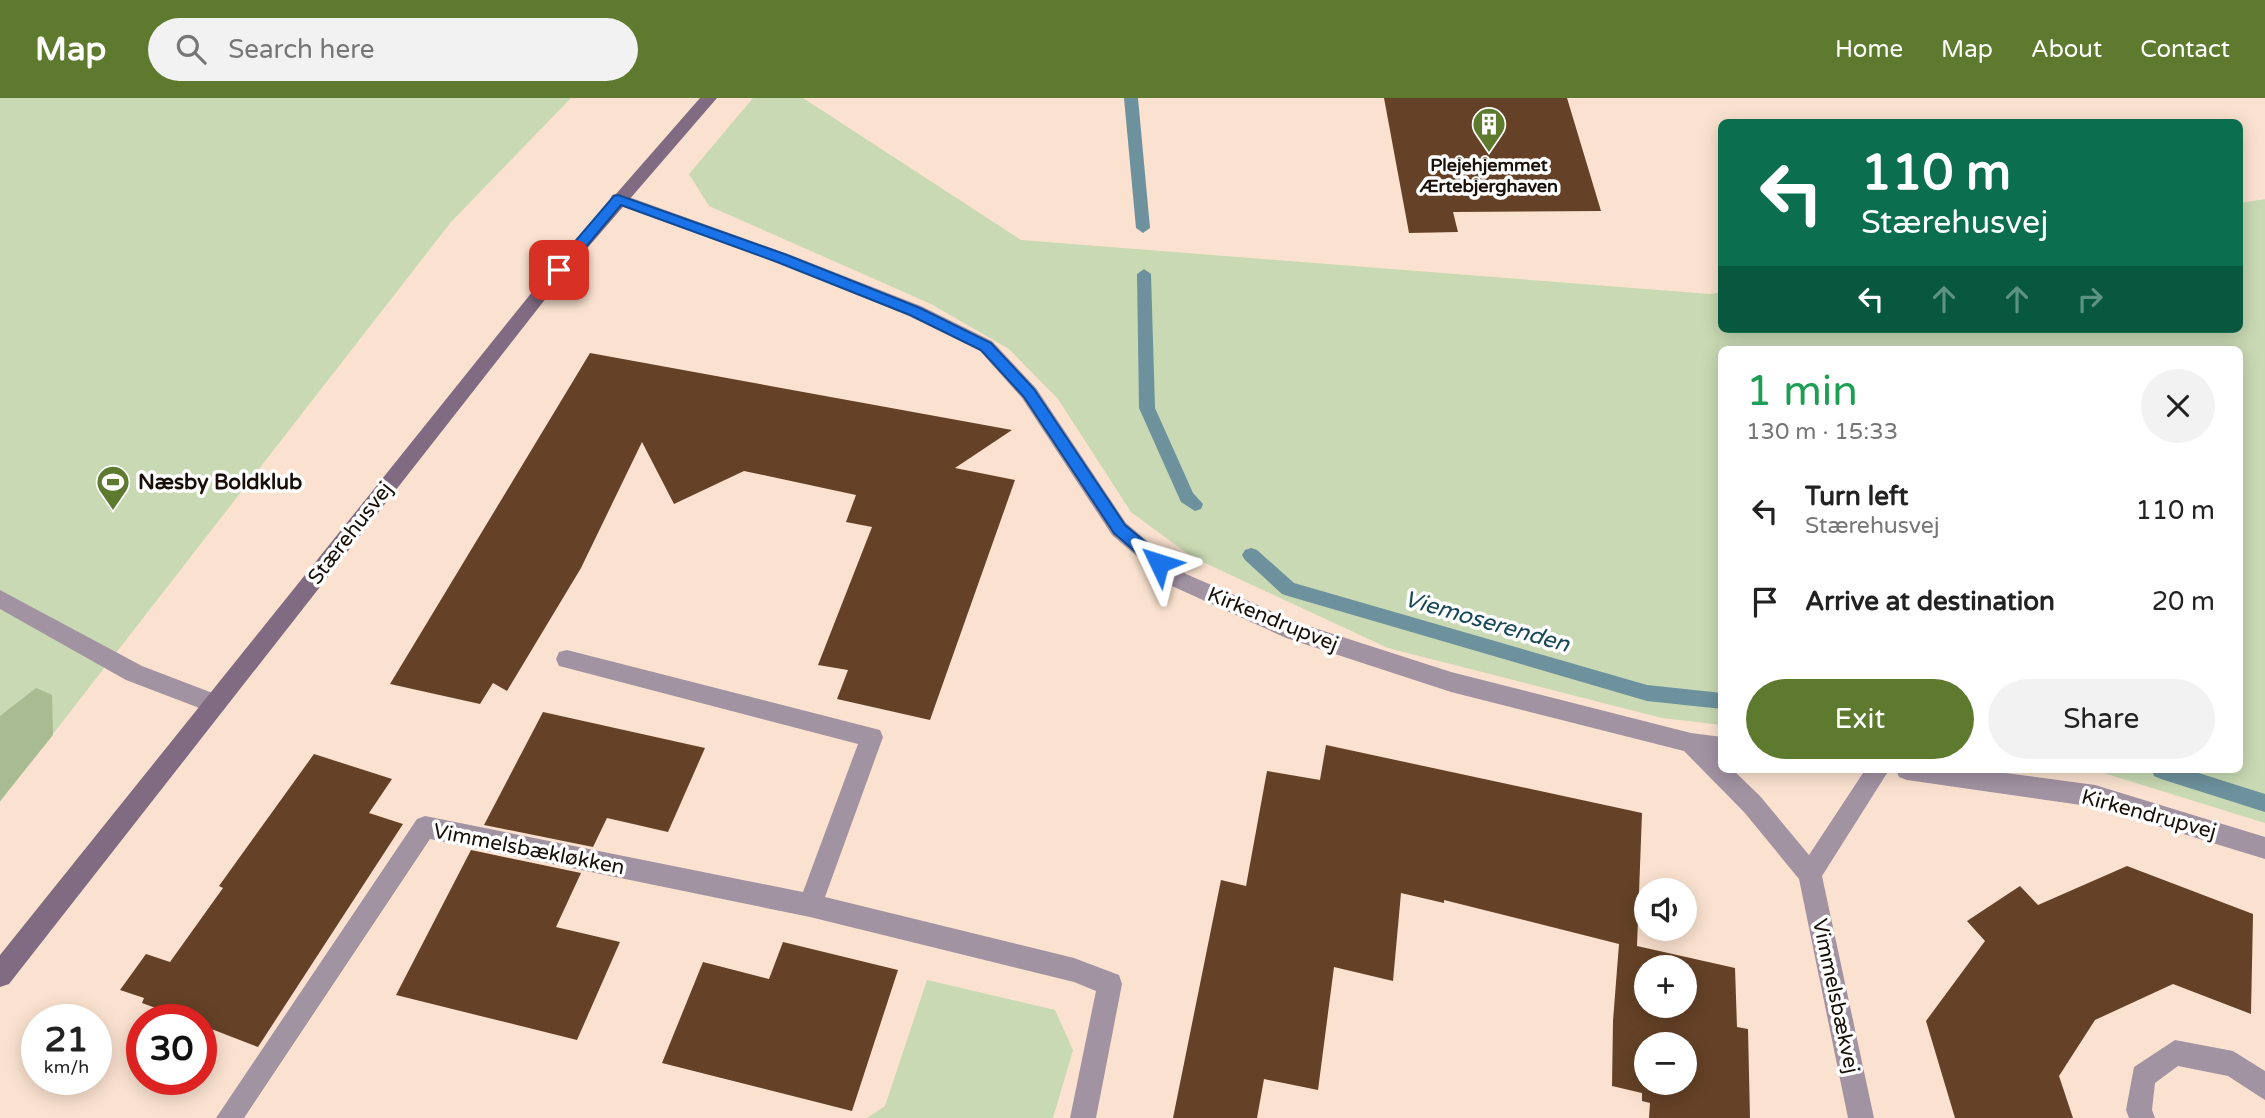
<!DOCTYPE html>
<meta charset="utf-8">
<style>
body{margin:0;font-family:"Varela Round",sans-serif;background:#f2f2f2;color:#222;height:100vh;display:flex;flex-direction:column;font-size:26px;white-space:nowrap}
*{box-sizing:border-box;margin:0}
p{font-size:23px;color:#767676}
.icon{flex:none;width:38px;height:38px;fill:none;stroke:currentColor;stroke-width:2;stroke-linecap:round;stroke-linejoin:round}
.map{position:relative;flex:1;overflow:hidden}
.sheet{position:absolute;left:1718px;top:248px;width:525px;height:427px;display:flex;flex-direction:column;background:#fff;border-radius:10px;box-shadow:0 4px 18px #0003}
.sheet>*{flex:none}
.guide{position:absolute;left:1718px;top:21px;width:525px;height:214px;border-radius:10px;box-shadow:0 4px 18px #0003;background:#0b6e4f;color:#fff;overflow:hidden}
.controls{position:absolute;left:1634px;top:780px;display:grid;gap:14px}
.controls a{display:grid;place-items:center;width:63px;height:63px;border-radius:50%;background:#fff;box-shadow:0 4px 18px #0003;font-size:35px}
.speed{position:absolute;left:21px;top:906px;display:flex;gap:14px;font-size:35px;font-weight:700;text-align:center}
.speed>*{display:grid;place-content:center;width:91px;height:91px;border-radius:50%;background:#fff;box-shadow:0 4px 18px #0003;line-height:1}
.speed small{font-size:18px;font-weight:400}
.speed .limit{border:10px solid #d22;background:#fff;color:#111}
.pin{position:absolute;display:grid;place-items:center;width:60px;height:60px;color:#fff;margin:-30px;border-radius:14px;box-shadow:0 4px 10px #0006}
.me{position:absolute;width:77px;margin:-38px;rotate:311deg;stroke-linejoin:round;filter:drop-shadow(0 0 5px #0008)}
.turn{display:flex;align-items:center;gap:24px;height:147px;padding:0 28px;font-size:32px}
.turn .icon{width:91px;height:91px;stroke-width:2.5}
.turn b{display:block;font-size:49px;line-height:60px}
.lanes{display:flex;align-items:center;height:66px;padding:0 28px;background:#0003;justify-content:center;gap:35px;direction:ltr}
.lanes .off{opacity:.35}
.round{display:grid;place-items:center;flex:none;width:74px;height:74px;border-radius:37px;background:#f2f2f2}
.summary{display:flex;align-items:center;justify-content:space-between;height:119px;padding:0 28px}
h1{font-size:42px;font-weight:600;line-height:52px;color:#1e9e55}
.primary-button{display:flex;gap:14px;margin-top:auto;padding:14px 28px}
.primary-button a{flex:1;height:80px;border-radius:42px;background:#5d7a2e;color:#fff;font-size:28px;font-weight:600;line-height:80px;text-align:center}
.primary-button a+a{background:#f2f2f2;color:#222}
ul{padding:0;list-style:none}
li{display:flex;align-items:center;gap:21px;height:91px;padding:0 28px}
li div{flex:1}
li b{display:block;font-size:26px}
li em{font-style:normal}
header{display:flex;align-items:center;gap:42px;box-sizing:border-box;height:98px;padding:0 35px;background:#5d7a2e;color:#fff}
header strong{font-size:33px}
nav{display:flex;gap:38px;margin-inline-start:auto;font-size:24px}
.search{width:490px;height:63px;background:#f2f2f2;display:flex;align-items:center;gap:18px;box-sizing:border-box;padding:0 24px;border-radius:38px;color:#767676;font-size:26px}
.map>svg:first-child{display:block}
.green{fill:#c8d9b3}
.forest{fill:#a9bc91}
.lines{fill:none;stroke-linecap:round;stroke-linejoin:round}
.stream{fill:#6d929d;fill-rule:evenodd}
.building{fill:#654227;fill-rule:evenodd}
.lane{fill:#a293a3;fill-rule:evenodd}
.street{fill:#a293a3;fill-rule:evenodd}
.secondary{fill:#806b82;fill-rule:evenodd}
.route{fill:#1a73e8;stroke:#114b97;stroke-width:2}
.labels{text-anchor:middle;stroke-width:7;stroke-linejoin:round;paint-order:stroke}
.far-poi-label{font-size:18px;font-weight:bold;fill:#180f09;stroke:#fff}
.poi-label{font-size:21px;font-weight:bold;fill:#180f09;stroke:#fff;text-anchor:start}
.street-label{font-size:21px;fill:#180f09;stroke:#fff}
.water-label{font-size:23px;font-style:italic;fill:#174756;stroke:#fff}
</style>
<header>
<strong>Map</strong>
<div class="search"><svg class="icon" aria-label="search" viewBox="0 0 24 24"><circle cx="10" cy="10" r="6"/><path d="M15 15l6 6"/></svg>Search here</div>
<nav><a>Home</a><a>Map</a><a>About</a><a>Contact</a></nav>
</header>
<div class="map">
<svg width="2265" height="1020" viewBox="0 0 2265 1020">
<rect width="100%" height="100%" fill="#fbe2d0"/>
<g class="green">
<polygon points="0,0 571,0 451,124 0,704"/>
<polygon points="753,0 803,0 1021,142 1710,196 1722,194 1722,231 2240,231 2240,105 2265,101 2265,725 2094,672 2240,672 2240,252 1722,252 1722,627 1662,620 1388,550 1192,459 1131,414 1058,301 1009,251 931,206 709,108 689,76"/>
<polygon points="927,882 1055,912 1073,952 1053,1020 867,1020 885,1008"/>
</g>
<polygon class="forest" points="36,590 52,597 53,637 0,703 0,618"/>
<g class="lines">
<g class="stream">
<polygon points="1124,0 1138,0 1150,130 1143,135 1136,130"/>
<polygon points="1144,171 1151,176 1155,310 1193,395 1203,406 1201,411 1195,413 1181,404 1139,310 1137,176"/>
<polygon points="1251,450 1257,452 1294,485 1647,587 1722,595 1722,611 1647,603 1288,498 1282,496 1245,462 1242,457 1245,452"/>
<polygon points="2152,672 2189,672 2265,696 2265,714 2161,681 2154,678"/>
</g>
</g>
<g class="building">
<polygon points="1384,0 1567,0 1601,113 1453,114 1458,134 1409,135"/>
<polygon points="590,255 1012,332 955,370 1015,382 930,622 837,601 848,572 818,567 872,429 846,424 856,397 744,373 674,406 642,344 581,470 507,593 493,585 480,606 390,586"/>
<polygon points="543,614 705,650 668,734 607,720 593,749 484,727"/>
<path d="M1326 647 1642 715 1637 848 1735 870 1737 929 1748 931 1750 1020H1649L1650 1005 1642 1003V995L1612 988 1613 923 1619 846 1444 802V805L1401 795 1393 883 1334 869 1318 992 1264 981 1257 1020H1173L1221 782 1246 788 1267 673 1320 682ZM1647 870H1685V908H1647ZM1647 947H1685V985H1647Z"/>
<polygon points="314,656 392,681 369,715 403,726 258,949 201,927 201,922 188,922 142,905 144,900 120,892 146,856 170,864 223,790 219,788"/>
<polygon points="471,752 581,775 556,829 620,844 577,942 396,897"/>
<polygon points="2127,768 2253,816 2251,916 2173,886 2095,922 2059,978 2073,1020 1955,1020 1926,923 1985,843 1967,823 2020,788 2038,807"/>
<polygon points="783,844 898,872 852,1013 662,965 703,864 769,881"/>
</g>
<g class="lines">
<polygon class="lane" points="0,492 142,568 223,599 226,606 223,613 215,616 126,582 0,511"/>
<g class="street">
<polygon points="618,95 788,156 921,208 992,243 1036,290 1126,425 1186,476 1299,525 1451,574 1691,635 1722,639 1722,672 1733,672 1760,698 1809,757 1865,672 1889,672 1822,778 1874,1020 1848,1020 1799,781 1744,714 1684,653 1451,594 1286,540 1172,488 1112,437 1022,300 980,253 909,218 776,164 612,105 610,101 612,97"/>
<polygon points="567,552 880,632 883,639 825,799 1074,860 1119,877 1122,886 1096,1020 1070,1020 1096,893 1074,884 810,819 430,741 244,1020 216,1020 417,721 425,718 803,794 858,646 567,570 559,568 556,561 559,554"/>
<polygon points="1896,672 1983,672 2095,687 2265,739 2265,761 2095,709 1907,682 1899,679"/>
<polygon points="2175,942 2233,953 2265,973 2265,1002 2228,978 2178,968 2155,985 2152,1012 2155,1020 2129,1020 2126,1012 2134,969"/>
</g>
<polygon class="secondary" points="700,0 717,0 565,176 9,886 0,889 0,857 553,168"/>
</g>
<polygon class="route" points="618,97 787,157 920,210 991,245 1034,291 1125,427 1165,460 1167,465 1165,470 1154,470 1114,435 1024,299 981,252 910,217 777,164 621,107 564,175 554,175 554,168 614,98"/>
<defs>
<symbol id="building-pin" viewBox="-11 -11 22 30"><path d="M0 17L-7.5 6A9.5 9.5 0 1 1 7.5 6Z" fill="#5d7a2e" stroke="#fff"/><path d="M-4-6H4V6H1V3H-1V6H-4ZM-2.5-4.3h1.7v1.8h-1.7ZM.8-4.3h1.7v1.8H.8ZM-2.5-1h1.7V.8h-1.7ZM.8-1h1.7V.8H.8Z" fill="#fff"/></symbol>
<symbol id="stadium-pin" viewBox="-11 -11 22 30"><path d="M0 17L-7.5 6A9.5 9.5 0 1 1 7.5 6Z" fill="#5d7a2e" stroke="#fff"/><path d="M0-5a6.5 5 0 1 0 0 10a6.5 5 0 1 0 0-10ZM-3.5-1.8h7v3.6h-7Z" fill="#fff"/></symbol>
</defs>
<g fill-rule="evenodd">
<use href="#building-pin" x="1470" y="7" width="38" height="52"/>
<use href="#stadium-pin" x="94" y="365" width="38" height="52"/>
</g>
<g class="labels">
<g class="far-poi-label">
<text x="1489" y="73">Plejehjemmet<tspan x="1489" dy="21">Ærtebjerghaven</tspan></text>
</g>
<g class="poi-label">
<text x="138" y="391">Næsby Boldklub</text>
</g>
<g class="street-label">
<text transform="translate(350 435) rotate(-52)" y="7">Stærehusvej</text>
<text transform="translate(1273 521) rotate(22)" y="7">Kirkendrupvej</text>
<text transform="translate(2149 716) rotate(15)" y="7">Kirkendrupvej</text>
<text transform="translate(529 751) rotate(11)" y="7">Vimmelsbækløkken</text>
<text transform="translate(1836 898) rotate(78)" y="7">Vimmelsbækvej</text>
</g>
<g class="water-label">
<text transform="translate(1487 523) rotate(16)" y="8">Viemoserenden</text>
</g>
</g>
</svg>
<div class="controls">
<a><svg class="icon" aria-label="sound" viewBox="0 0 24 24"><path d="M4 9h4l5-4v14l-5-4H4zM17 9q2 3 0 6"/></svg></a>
<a>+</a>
<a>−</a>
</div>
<div class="speed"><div>21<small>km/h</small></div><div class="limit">30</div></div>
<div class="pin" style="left:559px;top:172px;background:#d93025"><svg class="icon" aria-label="arrive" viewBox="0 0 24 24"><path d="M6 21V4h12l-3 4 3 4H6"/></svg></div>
<svg class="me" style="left:1159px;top:465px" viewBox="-20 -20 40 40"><path d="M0-17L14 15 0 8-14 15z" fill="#1a73e8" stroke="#fff" stroke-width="4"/></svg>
<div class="guide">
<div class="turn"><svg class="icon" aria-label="left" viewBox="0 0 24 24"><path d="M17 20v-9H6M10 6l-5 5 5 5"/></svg><div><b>110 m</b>Stærehusvej</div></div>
<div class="lanes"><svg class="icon" aria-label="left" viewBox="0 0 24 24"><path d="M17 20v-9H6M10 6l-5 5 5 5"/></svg><svg class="icon off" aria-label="ahead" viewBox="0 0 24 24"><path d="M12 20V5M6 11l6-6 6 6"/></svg><svg class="icon off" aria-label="ahead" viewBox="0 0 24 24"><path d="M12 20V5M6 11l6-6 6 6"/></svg><svg class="icon off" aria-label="right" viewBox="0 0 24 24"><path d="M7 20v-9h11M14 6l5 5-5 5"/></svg></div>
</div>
<section class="sheet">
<div class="summary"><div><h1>1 min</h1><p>130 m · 15:33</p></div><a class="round"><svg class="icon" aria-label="close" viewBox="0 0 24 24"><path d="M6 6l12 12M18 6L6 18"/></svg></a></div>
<ul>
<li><svg class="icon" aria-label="left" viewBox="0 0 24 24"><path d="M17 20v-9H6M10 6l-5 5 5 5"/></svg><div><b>Turn left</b><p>Stærehusvej</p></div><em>110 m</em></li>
<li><svg class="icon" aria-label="arrive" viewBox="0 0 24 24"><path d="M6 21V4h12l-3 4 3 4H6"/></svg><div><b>Arrive at destination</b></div><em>20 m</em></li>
</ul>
<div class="primary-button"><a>Exit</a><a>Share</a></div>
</section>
</div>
